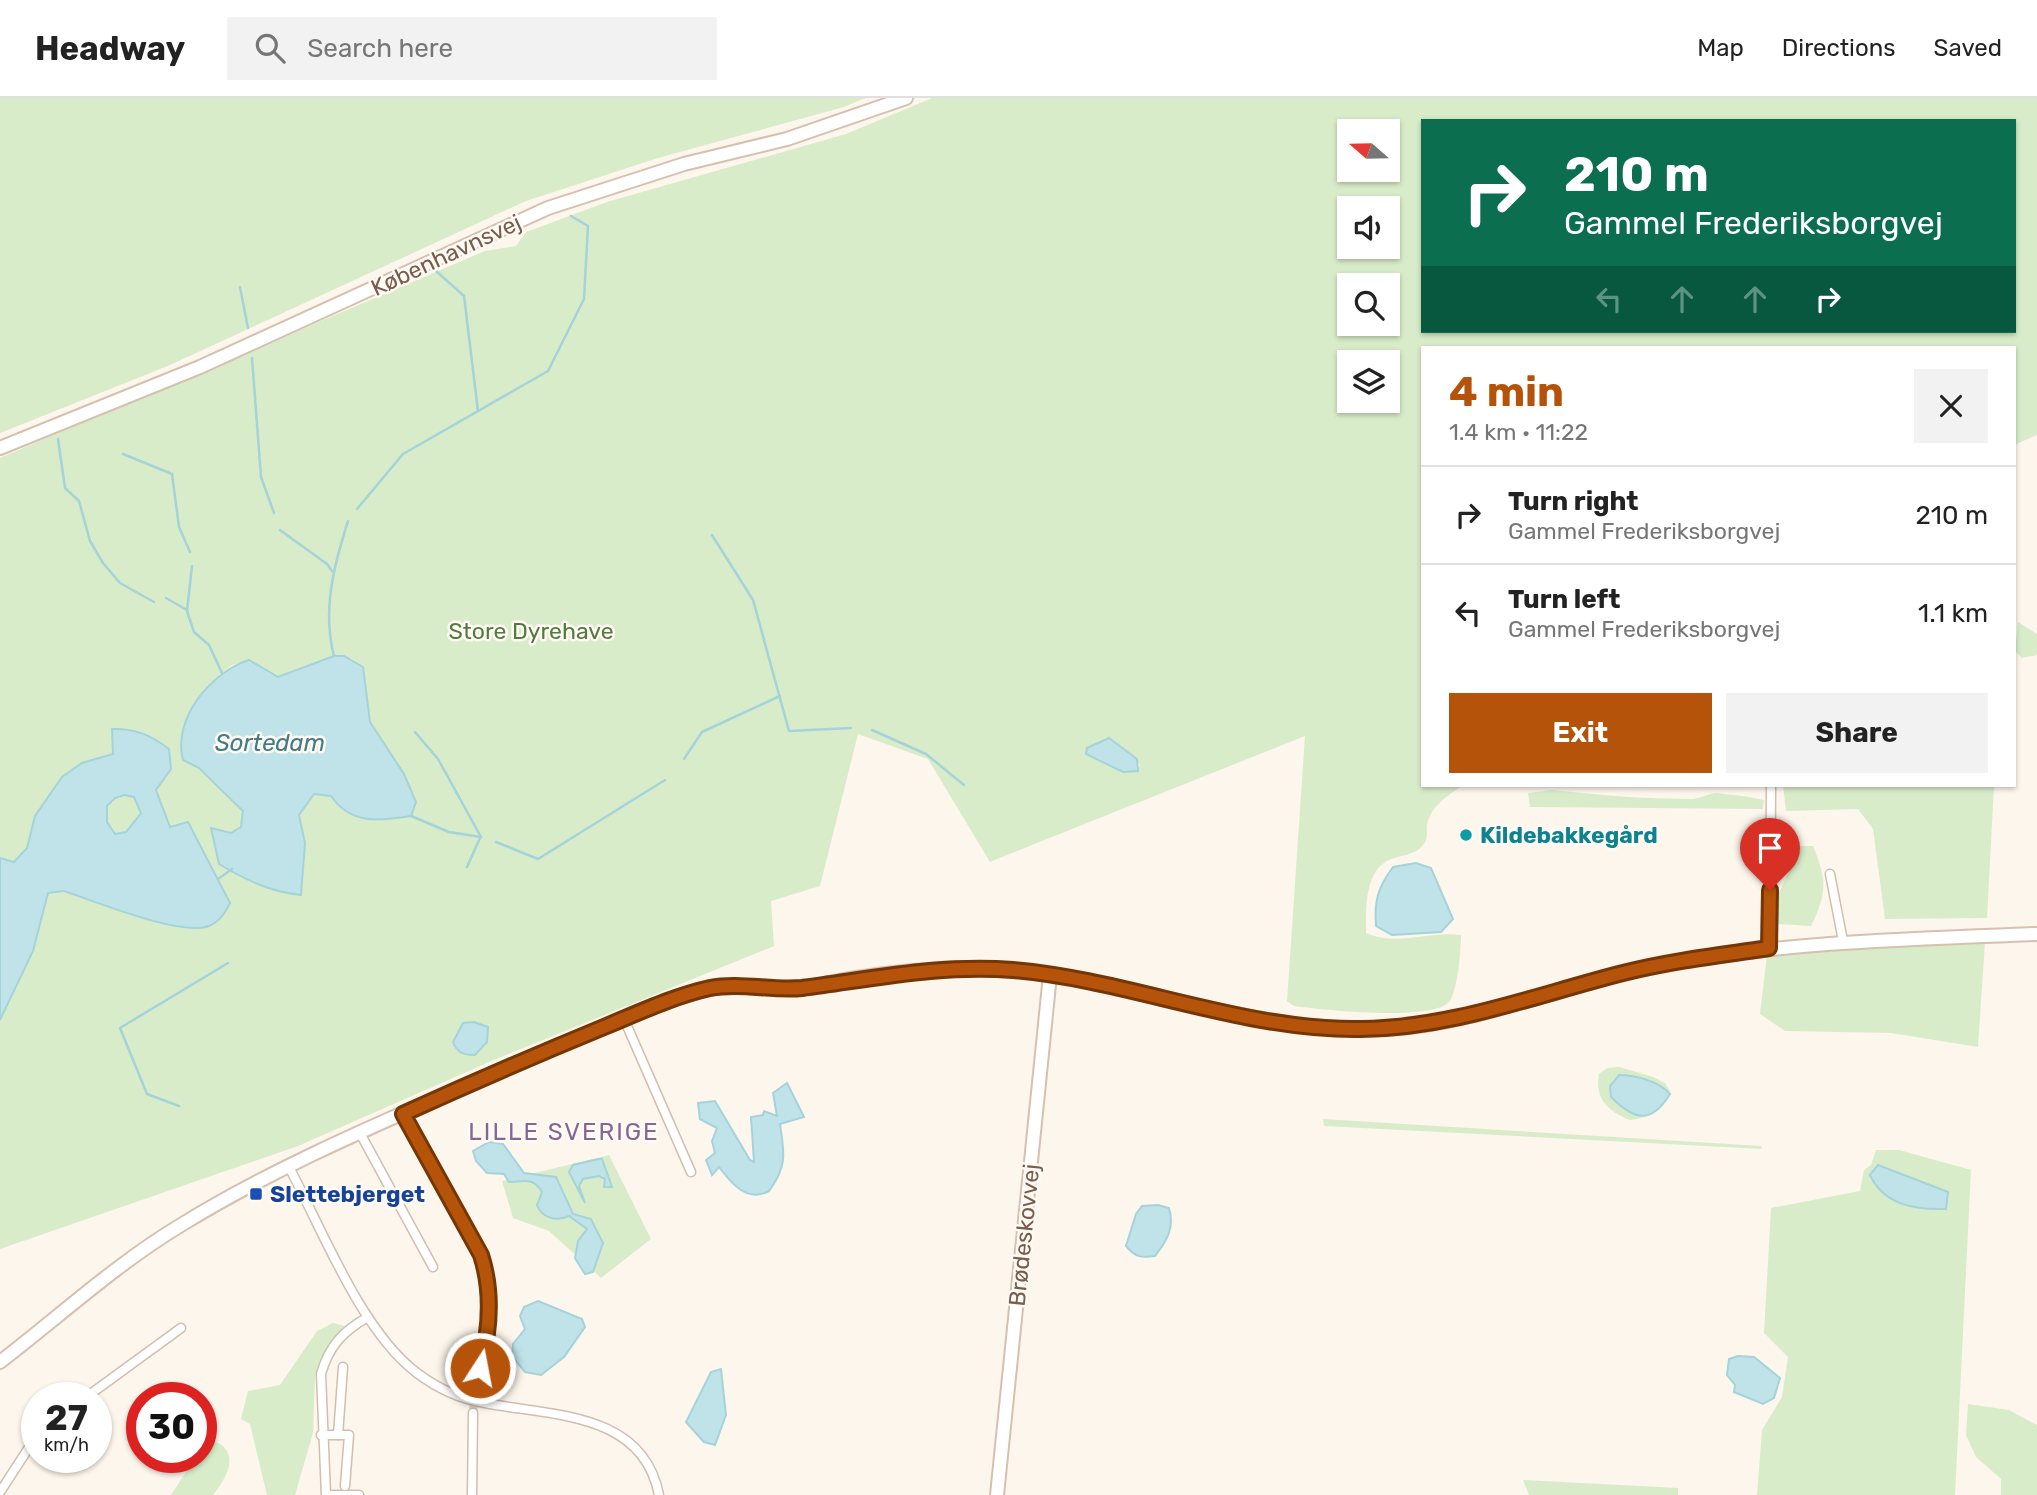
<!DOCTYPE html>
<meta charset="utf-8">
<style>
body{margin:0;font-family:Rubik,sans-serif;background:#f2f2f2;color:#222;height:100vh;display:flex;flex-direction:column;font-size:26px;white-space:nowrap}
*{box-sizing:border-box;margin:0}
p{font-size:23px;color:#767676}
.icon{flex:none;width:38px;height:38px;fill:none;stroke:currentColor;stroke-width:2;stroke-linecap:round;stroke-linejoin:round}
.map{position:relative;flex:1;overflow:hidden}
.side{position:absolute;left:1421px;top:248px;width:595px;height:441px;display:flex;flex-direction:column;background:#fff;border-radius:0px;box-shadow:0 2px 5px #0004}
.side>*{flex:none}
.guide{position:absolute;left:1421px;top:21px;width:595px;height:214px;border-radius:0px;box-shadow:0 2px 5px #0004;background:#0b6e4f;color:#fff;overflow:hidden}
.needle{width:46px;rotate:290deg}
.fabs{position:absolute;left:1337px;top:21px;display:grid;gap:14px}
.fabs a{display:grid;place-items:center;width:63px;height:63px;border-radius:0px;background:#fff;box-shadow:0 2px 5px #0004;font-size:35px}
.speed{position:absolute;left:21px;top:1284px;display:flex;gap:14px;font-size:35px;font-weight:700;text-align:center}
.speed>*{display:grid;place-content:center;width:91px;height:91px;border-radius:50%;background:#fff;box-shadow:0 2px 5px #0004;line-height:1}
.speed small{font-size:18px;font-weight:400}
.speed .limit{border:10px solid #d22;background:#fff;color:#111}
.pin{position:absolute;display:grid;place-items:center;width:60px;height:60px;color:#fff;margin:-72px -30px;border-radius:50% 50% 50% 0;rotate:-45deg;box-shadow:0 0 7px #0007}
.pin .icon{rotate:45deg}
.me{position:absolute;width:77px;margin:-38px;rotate:11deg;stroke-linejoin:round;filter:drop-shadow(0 0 5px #0008)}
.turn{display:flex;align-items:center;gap:24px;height:147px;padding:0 28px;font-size:32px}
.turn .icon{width:91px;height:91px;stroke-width:2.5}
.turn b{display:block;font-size:49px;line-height:60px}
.lanes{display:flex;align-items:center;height:66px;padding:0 28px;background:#0003;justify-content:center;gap:35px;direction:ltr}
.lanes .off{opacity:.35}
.round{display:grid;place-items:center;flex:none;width:74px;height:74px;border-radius:0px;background:#f2f2f2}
.headline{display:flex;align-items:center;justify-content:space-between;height:119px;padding:0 28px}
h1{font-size:42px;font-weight:700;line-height:52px;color:#b45309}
.button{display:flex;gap:14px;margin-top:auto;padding:14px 28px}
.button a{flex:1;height:80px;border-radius:0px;background:#b45309;color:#fff;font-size:28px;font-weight:700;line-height:80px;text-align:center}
.button a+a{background:#f2f2f2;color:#222}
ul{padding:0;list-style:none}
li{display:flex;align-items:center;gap:21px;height:98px;padding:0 28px;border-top:2px solid #e0e0e0}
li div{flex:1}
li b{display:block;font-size:26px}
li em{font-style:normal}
header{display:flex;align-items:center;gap:42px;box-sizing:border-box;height:98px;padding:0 35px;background:#fff;border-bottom:2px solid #e0e0e0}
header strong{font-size:33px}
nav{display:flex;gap:38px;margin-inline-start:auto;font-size:24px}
.search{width:490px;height:63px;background:#f2f2f2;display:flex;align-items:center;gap:18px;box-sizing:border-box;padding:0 24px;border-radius:0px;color:#767676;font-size:26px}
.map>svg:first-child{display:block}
.green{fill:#d8ecc9;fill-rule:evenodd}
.water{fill:#bfe3e8;stroke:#a5d3da;stroke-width:2;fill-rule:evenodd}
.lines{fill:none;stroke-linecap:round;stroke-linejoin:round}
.stream{stroke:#a5d3da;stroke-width:2.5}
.street-tunnel{stroke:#dcd0c4;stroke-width:8;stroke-dasharray:8 4;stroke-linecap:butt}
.street-casing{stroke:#d1beb0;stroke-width:11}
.secondary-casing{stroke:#d6c0b0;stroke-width:16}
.street{stroke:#fff;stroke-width:8}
.secondary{stroke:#fff;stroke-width:12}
.route-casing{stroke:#753606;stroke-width:18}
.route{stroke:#b45309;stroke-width:12}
.culture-dot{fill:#0f9aa8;stroke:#fffaf3;stroke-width:2.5}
.transit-dot{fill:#1a4fb4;stroke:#fffaf3;stroke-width:2.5}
.labels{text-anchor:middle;stroke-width:5;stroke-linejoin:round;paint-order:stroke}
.street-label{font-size:23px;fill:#7a5c4d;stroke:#fffaf3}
.park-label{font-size:23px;fill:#537a41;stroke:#fffaf3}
.culture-label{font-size:23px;font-weight:bold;fill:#0d838f;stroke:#fffaf3;text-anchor:start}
.transit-label{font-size:23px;font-weight:bold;fill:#164399;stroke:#fffaf3;text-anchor:start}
.water-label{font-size:24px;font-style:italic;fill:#437c86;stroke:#fffaf3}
.neighbourhood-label{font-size:24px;letter-spacing:2px;fill:#846695;stroke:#fffaf3}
</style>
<header>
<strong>Headway</strong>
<div class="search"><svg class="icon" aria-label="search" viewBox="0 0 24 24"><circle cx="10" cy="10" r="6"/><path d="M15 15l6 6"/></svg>Search here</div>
<nav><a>Map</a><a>Directions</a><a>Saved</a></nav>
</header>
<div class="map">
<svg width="2037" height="1397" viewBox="0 0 2037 1397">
<rect width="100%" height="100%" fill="#fdf6ec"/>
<g class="green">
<polygon points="0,0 865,0 844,9 658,60 526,103 170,267 0,335"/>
<path d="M932 0H2037V337L2014 347V250H1423V688H1462C1448 697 1430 709 1427 727 1426 735 1429 740 1423 747 1417 756 1403 757 1394 760 1364 769 1366 810 1366 835 1399 849 1427 833 1461 837 1461 850 1458 896 1448 905 1428 923 1322 912 1294 908L1287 903 1305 638 990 764 928 661 858 636 820 788 771 803 774 848 494 962 298 1048 0 1151V922L33 853 48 795 64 793 198 741 188 724 170 730 156 692 171 671 114 656 82 665 35 717 27 750 14 764 0 760V360L485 153 516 148 526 134 607 104 846 36ZM1423 23H2014V233H1423ZM1349 33H1388V72H1349ZM1349 110H1388V149H1349ZM1349 187H1388V226H1349ZM1349 264H1388V303H1349ZM334 558 363 570 370 624 404 676 331 698 314 696 299 717 305 745 301 796H288L211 730 231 735 241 730 243 713 199 670 193 606 222 575 232 567 249 563 278 579ZM1100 643H1115C1121 655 1134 656 1140 668L1124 674 1087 650Z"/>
<polygon points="2018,524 2037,536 2037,557 2022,560 2015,553"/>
<polygon points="1783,688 1994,688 1987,820 1885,821 1873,731 1858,711 1786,713"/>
<path d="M1552 692C1598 697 1644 701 1691 701 1700 701 1709 695 1717 695 1733 697 1747 698 1764 702L1763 711 1530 709 1528 695Z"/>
<polygon points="124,697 134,699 142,715 126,734 115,736 107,724 107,708 115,700"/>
<path d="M1800 748H1813C1827 782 1827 795 1811 828L1777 826 1776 802Z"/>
<polygon points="1765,842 1610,872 1465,914 1461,911 1610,870"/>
<polygon points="1985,844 1978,949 1891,935 1785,933 1760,916 1767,857 1843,849"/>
<path d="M1619 969 1653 979 1665 985 1670 993C1662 1012 1652 1019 1630 1022 1609 1014 1594 1001 1599 976L1607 970Z"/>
<polygon points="1323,1021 1761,1048 1762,1051 1324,1028"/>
<polygon points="1876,1052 1899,1052 1971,1072 1955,1397 1757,1397 1762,1332 1782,1299 1788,1259 1764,1235 1771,1110 1860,1093 1864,1072 1871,1067"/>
<polygon points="609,1057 651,1141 601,1180 549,1133 513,1120 502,1083"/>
<polygon points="333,1225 345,1228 319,1264 315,1279 313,1335 295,1397 267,1397 250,1326 241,1321 248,1293 280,1287 317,1233"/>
<polygon points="1968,1306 2009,1312 2037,1327 2037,1397 2001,1397 2001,1381 1976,1359 1966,1337"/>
<path d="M214 1343C242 1354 226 1381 213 1397H171L195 1360H201V1349Z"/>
<polygon points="1523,1382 1678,1390 1678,1397 1529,1397"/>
</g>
<g class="water">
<path d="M334 558H344L363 569 370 624 404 676 416 704 411 718C379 723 351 727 331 698L314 696 299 717 305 745 301 797C270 794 244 781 219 766L211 730 231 735 241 729 243 713 199 670 183 662C172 621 211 574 249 562L278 579Z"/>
<path d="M112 631C134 630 151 637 169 651L171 671 156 692 170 729 188 724 230 805C225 815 220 823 209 828 181 839 95 803 64 793L48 795 33 853 0 922V760L14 764 27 750 35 718 62 679 82 665 113 656ZM124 697 134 699 141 715 126 734 115 736 107 724V708L115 700Z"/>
<polygon points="1109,640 1137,661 1138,673 1123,674 1086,656 1087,650"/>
<path d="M1416 765 1431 770 1453 821 1441 834 1392 837 1376 828C1374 803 1378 789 1393 769Z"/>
<path d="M474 924 488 929 487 944 475 957C464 957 457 955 453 944L463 925Z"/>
<path d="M1619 977C1635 977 1659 983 1670 996 1651 1027 1634 1022 1611 999L1610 988Z"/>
<path d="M787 985 804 1019 780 1026C784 1054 788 1068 769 1093 747 1105 731 1085 719 1069L712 1077 706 1062 715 1055 712 1043 717 1030 700 1021 698 1005 715 1003 750 1062 754 1064 751 1019 763 1017 764 1013 777 1018 773 995Z"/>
<path d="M489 1044 503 1046 524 1075 556 1079 573 1116 591 1121 603 1145 593 1174 585 1176 575 1160 578 1143 587 1131 569 1118C556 1124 542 1120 537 1107L542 1094C533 1078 523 1084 509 1084L504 1076 487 1075 476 1063 473 1053Z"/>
<polygon points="599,1061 602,1061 612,1089 604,1089 605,1081 599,1078 583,1081 579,1088 585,1105 569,1074 573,1067"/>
<path d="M1878 1067 1948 1094 1946 1111C1915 1112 1884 1107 1870 1077Z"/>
<path d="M1158 1107 1169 1110C1175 1129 1167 1143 1155 1158 1141 1160 1135 1159 1126 1148L1136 1116 1142 1108Z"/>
<polygon points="538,1203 582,1221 585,1229 564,1259 541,1277 525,1274 512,1258 513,1246 525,1231 520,1218 524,1209"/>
<polygon points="1738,1258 1754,1259 1780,1280 1774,1300 1763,1306 1734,1294 1735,1287 1727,1277 1729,1261"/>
<polygon points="721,1271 726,1317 715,1347 704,1344 686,1324 711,1274"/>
</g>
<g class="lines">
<g class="stream">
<polyline points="435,172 464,198 478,313"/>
<polyline points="240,189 248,230"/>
<polyline points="252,260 261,379 274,415"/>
<polyline points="58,341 65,390 79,403 90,443 103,465 120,485 154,504"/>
<polyline points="123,356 172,376 179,429 190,454"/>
<polyline points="357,411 403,356 548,273 584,201 588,128 571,118"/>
<polyline points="280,432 327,466 332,473"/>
<polyline points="712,437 753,502 789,633 851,630"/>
<polyline points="192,468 187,513 194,534 209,547 222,575"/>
<polyline points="166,500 187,512"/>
<path d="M334 558C322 512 334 467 348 423"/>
<polyline points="872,632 926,656 964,687"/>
<polyline points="415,634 438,661 481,739"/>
<polyline points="684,661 702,634 780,598"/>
<polyline points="411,718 449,734 481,739"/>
<polyline points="496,744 538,761 665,682"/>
<polyline points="467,769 480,740"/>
<polyline points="218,781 232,771"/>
<polyline points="179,1008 147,996 120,930 228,865"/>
</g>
<polyline class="street-tunnel" points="473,1315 475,1286"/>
<defs>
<g id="street">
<polyline points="1830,776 1843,843"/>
<polyline points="1770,850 1771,688"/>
<polyline points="624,921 691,1074"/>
<path d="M403 1016 481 1157C495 1200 487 1243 475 1286"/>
<polyline points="360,1035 433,1169"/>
<path d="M289 1069C322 1131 361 1233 417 1275 437 1290 460 1301 485 1305 550 1318 643 1313 659 1397"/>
<polyline points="85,1300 181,1230"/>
<polyline points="321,1337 349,1337 345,1388"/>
<polyline points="338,1337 343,1269"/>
<polyline points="0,1394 37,1337"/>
<path d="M326 1397 321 1276C329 1248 343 1233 368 1219"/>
<polyline points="327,1397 359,1397"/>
<polyline points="472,1397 473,1315"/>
</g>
<g id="secondary">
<polyline points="0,350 200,269 548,110 684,66 787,41 906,0"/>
<path d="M0 1264C60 1218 116 1166 181 1127 285 1063 400 1017 512 967 555 949 598 931 642 914 665 905 689 894 713 890 741 885 771 893 800 890 821 888 842 881 864 879 913 872 965 867 1015 872 1140 884 1259 937 1387 931 1477 926 1562 887 1650 869 1778 844 1906 841 2037 836"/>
<polyline points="997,1397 1050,877"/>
</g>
</defs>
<use href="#street" class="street-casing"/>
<use href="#secondary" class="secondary-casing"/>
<use href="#street" class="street"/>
<use href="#secondary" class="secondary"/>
</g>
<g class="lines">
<defs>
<path id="route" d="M480 1270C490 1233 493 1194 481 1157L403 1016C469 986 536 957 604 929 638 915 674 898 710 890 740 884 772 893 802 890 872 881 941 866 1013 872 1130 882 1243 933 1361 931 1452 930 1536 897 1623 875 1671 863 1721 857 1769 850L1770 792"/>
</defs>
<use href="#route" class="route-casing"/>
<use href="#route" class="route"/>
</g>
<circle class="culture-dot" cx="1466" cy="737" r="7"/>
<rect class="transit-dot" x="249" y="1089" width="14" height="14" rx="3.5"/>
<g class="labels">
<g class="street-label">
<text transform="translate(446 157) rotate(-25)" y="8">Københavnsvej</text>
<text transform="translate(1024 1137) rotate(-84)" y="8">Brødeskovvej</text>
</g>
<g class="park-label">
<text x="531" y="541">Store Dyrehave</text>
</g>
<g class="culture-label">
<text x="1480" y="745">Kildebakkegård</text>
</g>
<g class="transit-label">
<text x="270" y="1104">Slettebjerget</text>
</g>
<g class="water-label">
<text x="270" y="653">Sortedam</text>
</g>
<g class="neighbourhood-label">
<text x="564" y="1042">LILLE SVERIGE</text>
</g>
</g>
</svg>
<div class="fabs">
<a><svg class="needle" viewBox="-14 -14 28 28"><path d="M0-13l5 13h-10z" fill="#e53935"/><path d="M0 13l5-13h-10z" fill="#767676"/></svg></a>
<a><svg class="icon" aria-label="sound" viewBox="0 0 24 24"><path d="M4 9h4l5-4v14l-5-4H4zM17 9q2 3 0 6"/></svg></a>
<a><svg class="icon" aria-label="search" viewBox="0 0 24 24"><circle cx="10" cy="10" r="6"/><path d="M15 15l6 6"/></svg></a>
<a><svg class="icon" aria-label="layers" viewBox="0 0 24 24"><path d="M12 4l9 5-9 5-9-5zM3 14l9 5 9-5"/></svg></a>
</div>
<div class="speed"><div>27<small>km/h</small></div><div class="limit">30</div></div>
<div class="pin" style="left:1770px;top:792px;background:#d93025"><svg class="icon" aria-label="arrive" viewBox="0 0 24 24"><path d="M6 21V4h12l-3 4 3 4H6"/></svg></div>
<svg class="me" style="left:480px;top:1270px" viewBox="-20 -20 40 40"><circle r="17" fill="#b45309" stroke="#fff" stroke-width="3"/><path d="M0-11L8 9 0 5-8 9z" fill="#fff"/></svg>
<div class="guide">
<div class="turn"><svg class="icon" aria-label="right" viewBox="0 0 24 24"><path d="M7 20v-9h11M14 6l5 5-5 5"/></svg><div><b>210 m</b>Gammel Frederiksborgvej</div></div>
<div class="lanes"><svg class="icon off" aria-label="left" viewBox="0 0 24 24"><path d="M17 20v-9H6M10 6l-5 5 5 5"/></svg><svg class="icon off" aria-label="ahead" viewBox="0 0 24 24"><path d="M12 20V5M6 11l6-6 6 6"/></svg><svg class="icon off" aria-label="ahead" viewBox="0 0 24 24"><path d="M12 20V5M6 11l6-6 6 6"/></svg><svg class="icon" aria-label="right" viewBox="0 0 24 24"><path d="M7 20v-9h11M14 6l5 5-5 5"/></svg></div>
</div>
<section class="side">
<div class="headline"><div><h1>4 min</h1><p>1.4 km · 11:22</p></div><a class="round"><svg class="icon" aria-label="close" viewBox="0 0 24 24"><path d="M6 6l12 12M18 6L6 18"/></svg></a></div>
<ul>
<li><svg class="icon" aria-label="right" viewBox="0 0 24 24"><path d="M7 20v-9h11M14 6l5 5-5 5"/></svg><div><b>Turn right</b><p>Gammel Frederiksborgvej</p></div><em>210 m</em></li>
<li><svg class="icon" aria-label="left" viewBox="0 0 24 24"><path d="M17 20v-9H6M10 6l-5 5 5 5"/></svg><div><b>Turn left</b><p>Gammel Frederiksborgvej</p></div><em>1.1 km</em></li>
</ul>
<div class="button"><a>Exit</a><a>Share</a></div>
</section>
</div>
